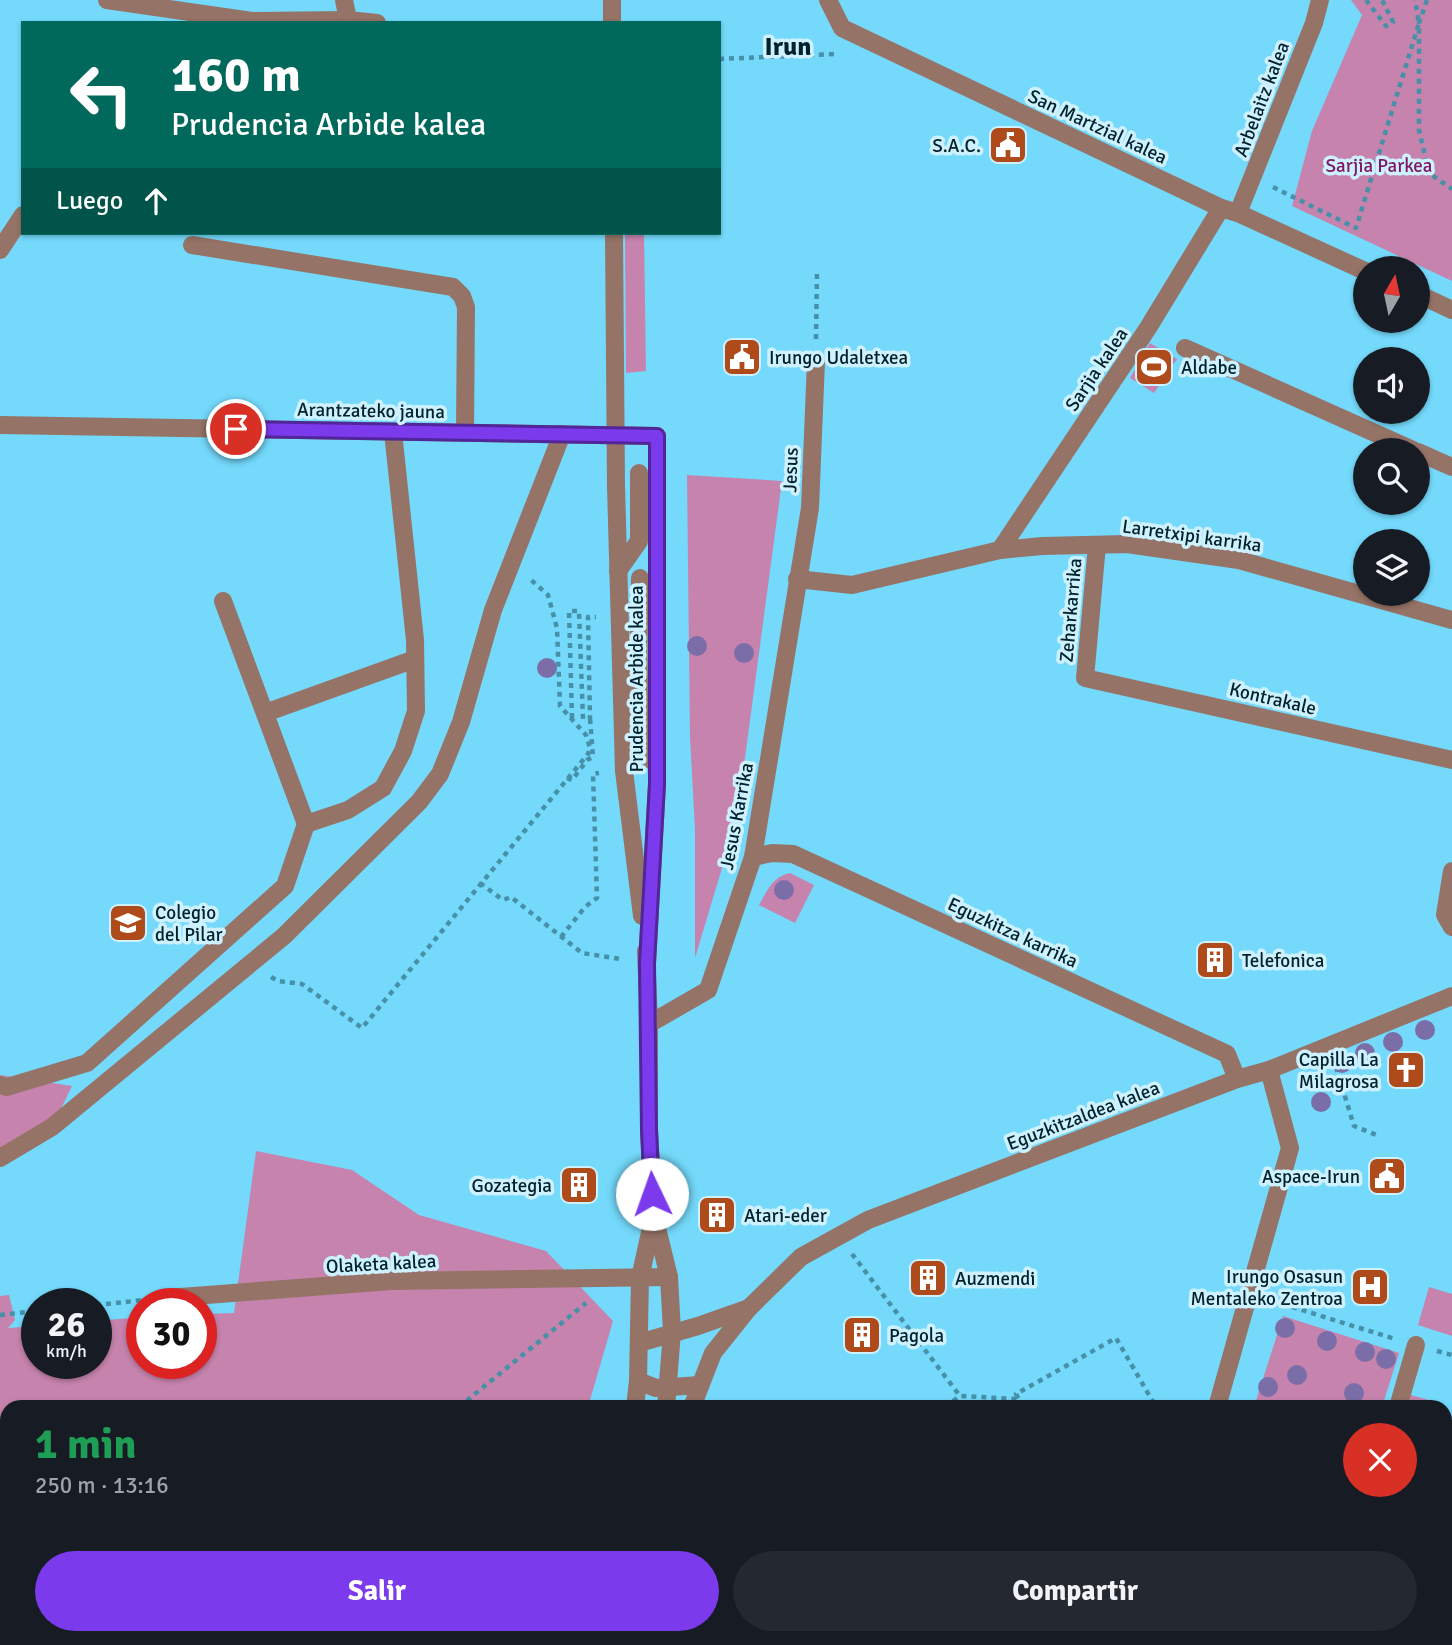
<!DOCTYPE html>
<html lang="es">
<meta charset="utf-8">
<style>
body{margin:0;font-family:Signika,sans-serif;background:#242831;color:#f1f3f6;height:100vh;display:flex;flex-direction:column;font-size:26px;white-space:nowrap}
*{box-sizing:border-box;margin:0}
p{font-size:23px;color:#9ea1a6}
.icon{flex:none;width:38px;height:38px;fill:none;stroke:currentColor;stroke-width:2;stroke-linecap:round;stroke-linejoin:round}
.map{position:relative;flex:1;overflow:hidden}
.details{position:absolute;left:0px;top:1400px;width:1452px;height:245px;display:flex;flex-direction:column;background:#171b24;border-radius:21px 21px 0 0;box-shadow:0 2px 5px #0004}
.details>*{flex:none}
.guide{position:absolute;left:21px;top:21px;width:700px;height:214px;border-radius:0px;box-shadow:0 2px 5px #0004;background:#00695c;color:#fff;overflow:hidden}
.needle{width:46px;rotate:9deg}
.buttons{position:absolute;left:1353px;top:256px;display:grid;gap:14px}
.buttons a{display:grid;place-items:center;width:77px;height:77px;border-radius:50%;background:#171b24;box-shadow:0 2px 5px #0004;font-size:35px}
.speed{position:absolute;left:21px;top:1288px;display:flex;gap:14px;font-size:35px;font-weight:700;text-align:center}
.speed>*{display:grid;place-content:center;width:91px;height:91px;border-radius:50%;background:#171b24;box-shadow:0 2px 5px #0004;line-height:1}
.speed small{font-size:18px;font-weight:400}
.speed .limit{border:10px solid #d22;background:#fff;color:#111}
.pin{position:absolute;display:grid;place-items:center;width:60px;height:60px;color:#fff;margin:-30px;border:4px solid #fff;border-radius:50%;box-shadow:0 2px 7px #0007}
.me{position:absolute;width:77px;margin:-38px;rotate:357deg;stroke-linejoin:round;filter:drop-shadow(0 0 5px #0008)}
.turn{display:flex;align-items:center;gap:24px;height:147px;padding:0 35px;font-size:32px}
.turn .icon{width:91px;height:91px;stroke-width:2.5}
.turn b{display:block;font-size:49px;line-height:60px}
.then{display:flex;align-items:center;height:66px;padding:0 35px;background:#0003;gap:14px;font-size:26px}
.round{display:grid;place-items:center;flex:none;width:74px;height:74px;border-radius:37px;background:#242831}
.headline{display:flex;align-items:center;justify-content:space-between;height:119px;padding:0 35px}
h1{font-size:42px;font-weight:700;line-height:52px;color:#1e9e55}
.primary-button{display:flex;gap:14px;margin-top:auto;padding:14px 35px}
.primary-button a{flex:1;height:80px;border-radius:42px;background:#7c3aed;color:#fff;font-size:28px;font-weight:700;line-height:80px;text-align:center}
.primary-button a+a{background:#242831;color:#f1f3f6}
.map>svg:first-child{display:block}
.green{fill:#c683ad}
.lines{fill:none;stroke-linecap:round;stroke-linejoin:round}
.path{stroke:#4690a8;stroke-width:4.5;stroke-dasharray:5 5;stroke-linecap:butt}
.minor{stroke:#957366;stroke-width:18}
.tree{fill:#7b6ea8}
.route-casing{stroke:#51269a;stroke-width:18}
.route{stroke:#7c3aed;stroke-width:12}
.labels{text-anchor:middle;stroke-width:7;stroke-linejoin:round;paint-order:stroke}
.street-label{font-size:19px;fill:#01212b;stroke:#cdf1ff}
.poi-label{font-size:19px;fill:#01212b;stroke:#cdf1ff;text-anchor:start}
.park-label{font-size:19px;fill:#811664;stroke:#cdf1ff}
.district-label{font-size:26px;font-weight:bold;fill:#01212b;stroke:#cdf1ff}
</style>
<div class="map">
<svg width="1452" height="1645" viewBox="0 0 1452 1645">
<rect width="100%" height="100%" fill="#74d9fb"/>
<g class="green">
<polygon points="1351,0 1452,0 1452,281 1292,206 1312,131 1362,15"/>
<polygon points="625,233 644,233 646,371 626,373"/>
<polygon points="1150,343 1177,359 1154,393 1130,378"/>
<polygon points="687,475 782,481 742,780 731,838 695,958 695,829 690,737"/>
<path d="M790 873 814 885 795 923 759 905C768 890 772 877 790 873Z"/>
<polygon points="0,1075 72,1086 52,1127 0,1158"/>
<polygon points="256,1151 352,1170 419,1215 546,1251 613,1321 588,1407 7,1407 7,1638 545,1638 543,1645 0,1645 0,1296 9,1295 15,1320 8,1328 37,1326 37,1363 96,1363 96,1321 142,1317 142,1363 201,1363 201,1314 234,1313"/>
<polygon points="1429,1287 1452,1294 1452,1336 1418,1325"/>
<polygon points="1283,1316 1399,1353 1382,1407 1254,1407"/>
<polygon points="1407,1394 1443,1404 1443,1407 1403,1407"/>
</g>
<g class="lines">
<g class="path">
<polyline points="1366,0 1386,26 1393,22 1382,0"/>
<polyline points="1427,0 1419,23 1419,130 1429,173 1452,189"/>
<polyline points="719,59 836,54"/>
<polyline points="1273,187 1356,228 1419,23 1415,0"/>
<polyline points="816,339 817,271"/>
<polyline points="572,718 569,611 579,611 583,719 590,718 588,617 596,617"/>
<polyline points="567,778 572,780 587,760 593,757 590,718"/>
<polyline points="480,883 503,900 511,897 582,953 621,959"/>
<polyline points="561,937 585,907 597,898 593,774 599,773"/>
<polyline points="271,977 278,981 302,984 362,1028 588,754 590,748 586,735 560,706 557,628 548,595 530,579"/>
<polyline points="1336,1067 1354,1126 1379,1136"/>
<polyline points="852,1254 960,1396"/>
<polyline points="1273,1301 1395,1339"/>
<polyline points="96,1305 144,1300"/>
<polyline points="0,1315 37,1311"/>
<polyline points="1437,1351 1452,1355"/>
<polyline points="459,1407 586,1303"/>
<polyline points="945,1407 960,1396 1018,1399"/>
<polyline points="1023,1407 1016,1394 1116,1338 1156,1407"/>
<polyline points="771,1645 773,1638"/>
</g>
<g class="minor">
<polyline points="107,0 252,21 348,20 377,23"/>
<polyline points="344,0 348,20"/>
<polyline points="612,0 612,23"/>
<polyline points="828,0 842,28 1221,208 1238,213 1365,271"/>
<polyline points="1238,213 1314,23 1320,0"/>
<polyline points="614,233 616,486 624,771 642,916"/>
<polyline points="192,245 453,287 462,296 466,307 465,433"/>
<polyline points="0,250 23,215"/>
<polyline points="1418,294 1452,310"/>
<polyline points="1185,348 1413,450"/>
<polyline points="0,425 657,436 657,784 647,963"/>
<polyline points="1418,452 1452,467"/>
<polyline points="1097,545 1085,678 1452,760"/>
<polyline points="1000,550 1148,328 1221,208"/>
<polyline points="618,571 639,541 639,473"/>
<path d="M640 578C639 639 634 701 651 760"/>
<polyline points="797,579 852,585 1000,550 1042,546 1127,544 1239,560 1452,620"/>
<polyline points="265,713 415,659"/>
<polyline points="306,824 348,810 383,788 403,751 416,711 415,640 393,432"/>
<polyline points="753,857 772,853 793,854 1227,1054 1237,1079"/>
<polyline points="1452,871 1445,915 1452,927"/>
<polyline points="646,951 649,1024 649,1130 654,1216 669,1277 672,1332 666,1407"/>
<polyline points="649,1024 708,990 753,857 810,508 816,361"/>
<polyline points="0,1085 7,1087 87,1063 285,886 306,824 223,601"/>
<polyline points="0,1158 52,1127 284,936 419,802 440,774 461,722 493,610 562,434"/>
<polyline points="167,1298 391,1281 669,1277"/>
<polyline points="639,1343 698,1326 749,1308"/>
<polyline points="638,1381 656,1388 700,1385"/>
<polyline points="635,1407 638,1381 640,1278 653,1219"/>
<polyline points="692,1407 713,1353 749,1308 801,1257 868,1220 1237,1079 1269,1070 1452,996"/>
<polyline points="1217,1407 1290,1148 1269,1070"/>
<polyline points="1398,1407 1416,1345"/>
<polyline points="1446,1492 1452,1494"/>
<polyline points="586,1645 588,1638"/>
<polyline points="941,1645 944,1638"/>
<polyline points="1149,1645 1151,1638"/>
</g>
</g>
<g class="tree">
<circle cx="697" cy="646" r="10"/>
<circle cx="744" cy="653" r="10"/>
<circle cx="547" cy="668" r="10"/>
<circle cx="784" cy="890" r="10"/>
<circle cx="1425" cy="1030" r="10"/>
<circle cx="1393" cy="1042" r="10"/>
<circle cx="1365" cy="1053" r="10"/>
<circle cx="1342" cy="1063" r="10"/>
<circle cx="1321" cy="1102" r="10"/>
<circle cx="1285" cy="1328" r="10"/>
<circle cx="1327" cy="1341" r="10"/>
<circle cx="1365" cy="1352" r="10"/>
<circle cx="1386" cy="1359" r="10"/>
<circle cx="1297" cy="1375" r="10"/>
<circle cx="1268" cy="1387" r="10"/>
<circle cx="1354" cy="1393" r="10"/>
</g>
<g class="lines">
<defs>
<polyline id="route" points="236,429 657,436 657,784 647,963 649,1130 652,1194"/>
</defs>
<use href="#route" class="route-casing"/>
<use href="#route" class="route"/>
</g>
<defs>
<symbol id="civic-square" viewBox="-11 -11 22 22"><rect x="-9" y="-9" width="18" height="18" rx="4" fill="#af4a1b" stroke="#cdf1ff"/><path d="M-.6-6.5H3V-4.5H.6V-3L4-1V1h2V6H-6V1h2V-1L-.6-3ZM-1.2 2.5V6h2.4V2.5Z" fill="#fff"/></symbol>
<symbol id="stadium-square" viewBox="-11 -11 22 22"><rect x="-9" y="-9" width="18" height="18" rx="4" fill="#af4a1b" stroke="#cdf1ff"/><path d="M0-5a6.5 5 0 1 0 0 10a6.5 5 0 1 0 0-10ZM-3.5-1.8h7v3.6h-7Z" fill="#fff"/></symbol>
<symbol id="school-square" viewBox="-11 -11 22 22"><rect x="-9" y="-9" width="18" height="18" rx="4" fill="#af4a1b" stroke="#cdf1ff"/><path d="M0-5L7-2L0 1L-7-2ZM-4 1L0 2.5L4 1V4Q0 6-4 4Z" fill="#fff"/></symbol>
<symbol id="building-square" viewBox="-11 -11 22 22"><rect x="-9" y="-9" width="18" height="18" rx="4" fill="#af4a1b" stroke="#cdf1ff"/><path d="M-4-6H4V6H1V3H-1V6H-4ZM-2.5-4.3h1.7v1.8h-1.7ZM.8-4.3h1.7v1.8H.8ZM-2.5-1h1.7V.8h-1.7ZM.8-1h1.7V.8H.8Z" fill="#fff"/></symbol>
<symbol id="church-square" viewBox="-11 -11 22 22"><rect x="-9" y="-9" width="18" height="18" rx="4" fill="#af4a1b" stroke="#cdf1ff"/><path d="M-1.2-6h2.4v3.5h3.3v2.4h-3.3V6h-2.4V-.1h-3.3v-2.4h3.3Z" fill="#fff"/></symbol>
<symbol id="hospital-square" viewBox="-11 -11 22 22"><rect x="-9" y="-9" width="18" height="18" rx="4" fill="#af4a1b" stroke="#cdf1ff"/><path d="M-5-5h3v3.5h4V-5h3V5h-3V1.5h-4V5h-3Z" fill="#fff"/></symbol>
</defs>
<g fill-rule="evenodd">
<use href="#civic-square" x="986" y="123" width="44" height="44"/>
<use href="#civic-square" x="720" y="335" width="44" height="44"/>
<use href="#stadium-square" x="1132" y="345" width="44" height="44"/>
<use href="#school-square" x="106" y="901" width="44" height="44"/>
<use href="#building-square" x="1193" y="938" width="44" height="44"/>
<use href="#church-square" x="1384" y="1048" width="44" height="44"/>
<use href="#civic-square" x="1365" y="1154" width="44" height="44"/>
<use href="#building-square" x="557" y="1163" width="44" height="44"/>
<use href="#building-square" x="695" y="1193" width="44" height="44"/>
<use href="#building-square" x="906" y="1256" width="44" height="44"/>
<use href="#hospital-square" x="1348" y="1265" width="44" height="44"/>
<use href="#building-square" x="840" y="1313" width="44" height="44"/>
</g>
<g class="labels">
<g class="street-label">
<text transform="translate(1261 99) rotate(-69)" y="7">Arbelaitz kalea</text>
<text transform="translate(1098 126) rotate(25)" y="7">San Martzial kalea</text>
<text transform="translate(1096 369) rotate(-56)" y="7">Sarjia kalea</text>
<text transform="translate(371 410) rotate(1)" y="7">Arantzateko jauna</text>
<text transform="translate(790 470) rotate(-88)" y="7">Jesus</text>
<text transform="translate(1192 535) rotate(8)" y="7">Larretxipi karrika</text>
<text transform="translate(1070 610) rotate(-85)" y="7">Zeharkarrika</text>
<text transform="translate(636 679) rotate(-90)" y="7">Prudencia Arbide kalea</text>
<text transform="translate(1273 698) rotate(13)" y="7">Kontrakale</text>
<text transform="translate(736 816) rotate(-79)" y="7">Jesus Karrika</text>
<text transform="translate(1013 932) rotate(25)" y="7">Eguzkitza karrika</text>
<text transform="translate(1083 1115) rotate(-21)" y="7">Eguzkitzaldea kalea</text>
<text transform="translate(381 1263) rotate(-3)" y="7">Olaketa kalea</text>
</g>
<g class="poi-label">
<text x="981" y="152" text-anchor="end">S.A.C.</text>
<text x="769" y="364">Irungo Udaletxea</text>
<text x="1181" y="374">Aldabe</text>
<text x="155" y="919">Colegio<tspan x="155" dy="22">del Pilar</tspan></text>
<text x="1242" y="967">Telefonica</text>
<text x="1379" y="1066" text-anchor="end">Capilla La<tspan x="1379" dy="22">Milagrosa</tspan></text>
<text x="1360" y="1183" text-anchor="end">Aspace-Irun</text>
<text x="552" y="1192" text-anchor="end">Gozategia</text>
<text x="744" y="1222">Atari-eder</text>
<text x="1343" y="1283" text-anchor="end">Irungo Osasun<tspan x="1343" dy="22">Mentaleko Zentroa</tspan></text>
<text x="955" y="1285">Auzmendi</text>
<text x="889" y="1342">Pagola</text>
</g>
<g class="park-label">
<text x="1379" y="172">Sarjia Parkea</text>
</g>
<g class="district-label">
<text x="788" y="55">Irun</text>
</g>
</g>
</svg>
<div class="buttons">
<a><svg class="needle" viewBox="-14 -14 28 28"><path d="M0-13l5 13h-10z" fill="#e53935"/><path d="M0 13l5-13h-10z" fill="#9ea1a6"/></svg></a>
<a><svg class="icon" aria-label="sound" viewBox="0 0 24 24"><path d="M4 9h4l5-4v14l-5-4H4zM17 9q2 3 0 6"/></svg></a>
<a><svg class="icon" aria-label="search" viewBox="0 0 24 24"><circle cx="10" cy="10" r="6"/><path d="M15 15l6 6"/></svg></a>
<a><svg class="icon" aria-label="layers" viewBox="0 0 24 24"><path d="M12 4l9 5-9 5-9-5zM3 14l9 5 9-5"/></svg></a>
</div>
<div class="speed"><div>26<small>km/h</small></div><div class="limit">30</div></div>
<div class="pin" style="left:236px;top:429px;background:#d93025"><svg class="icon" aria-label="arrive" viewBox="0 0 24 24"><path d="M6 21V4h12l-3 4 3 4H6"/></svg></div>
<svg class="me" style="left:652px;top:1194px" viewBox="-20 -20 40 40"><circle r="19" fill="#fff"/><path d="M0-13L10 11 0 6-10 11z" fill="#7c3aed"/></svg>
<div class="guide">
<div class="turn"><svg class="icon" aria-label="left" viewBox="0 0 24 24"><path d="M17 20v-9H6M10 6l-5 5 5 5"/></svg><div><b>160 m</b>Prudencia Arbide kalea</div></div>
<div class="then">Luego<svg class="icon" aria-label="ahead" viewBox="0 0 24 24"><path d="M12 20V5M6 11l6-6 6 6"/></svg></div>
</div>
<section class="details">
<div class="headline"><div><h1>1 min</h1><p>250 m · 13:16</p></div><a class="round" style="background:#d93025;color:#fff"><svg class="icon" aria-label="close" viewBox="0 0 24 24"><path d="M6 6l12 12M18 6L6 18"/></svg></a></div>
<div class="primary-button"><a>Salir</a><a>Compartir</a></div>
</section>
</div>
